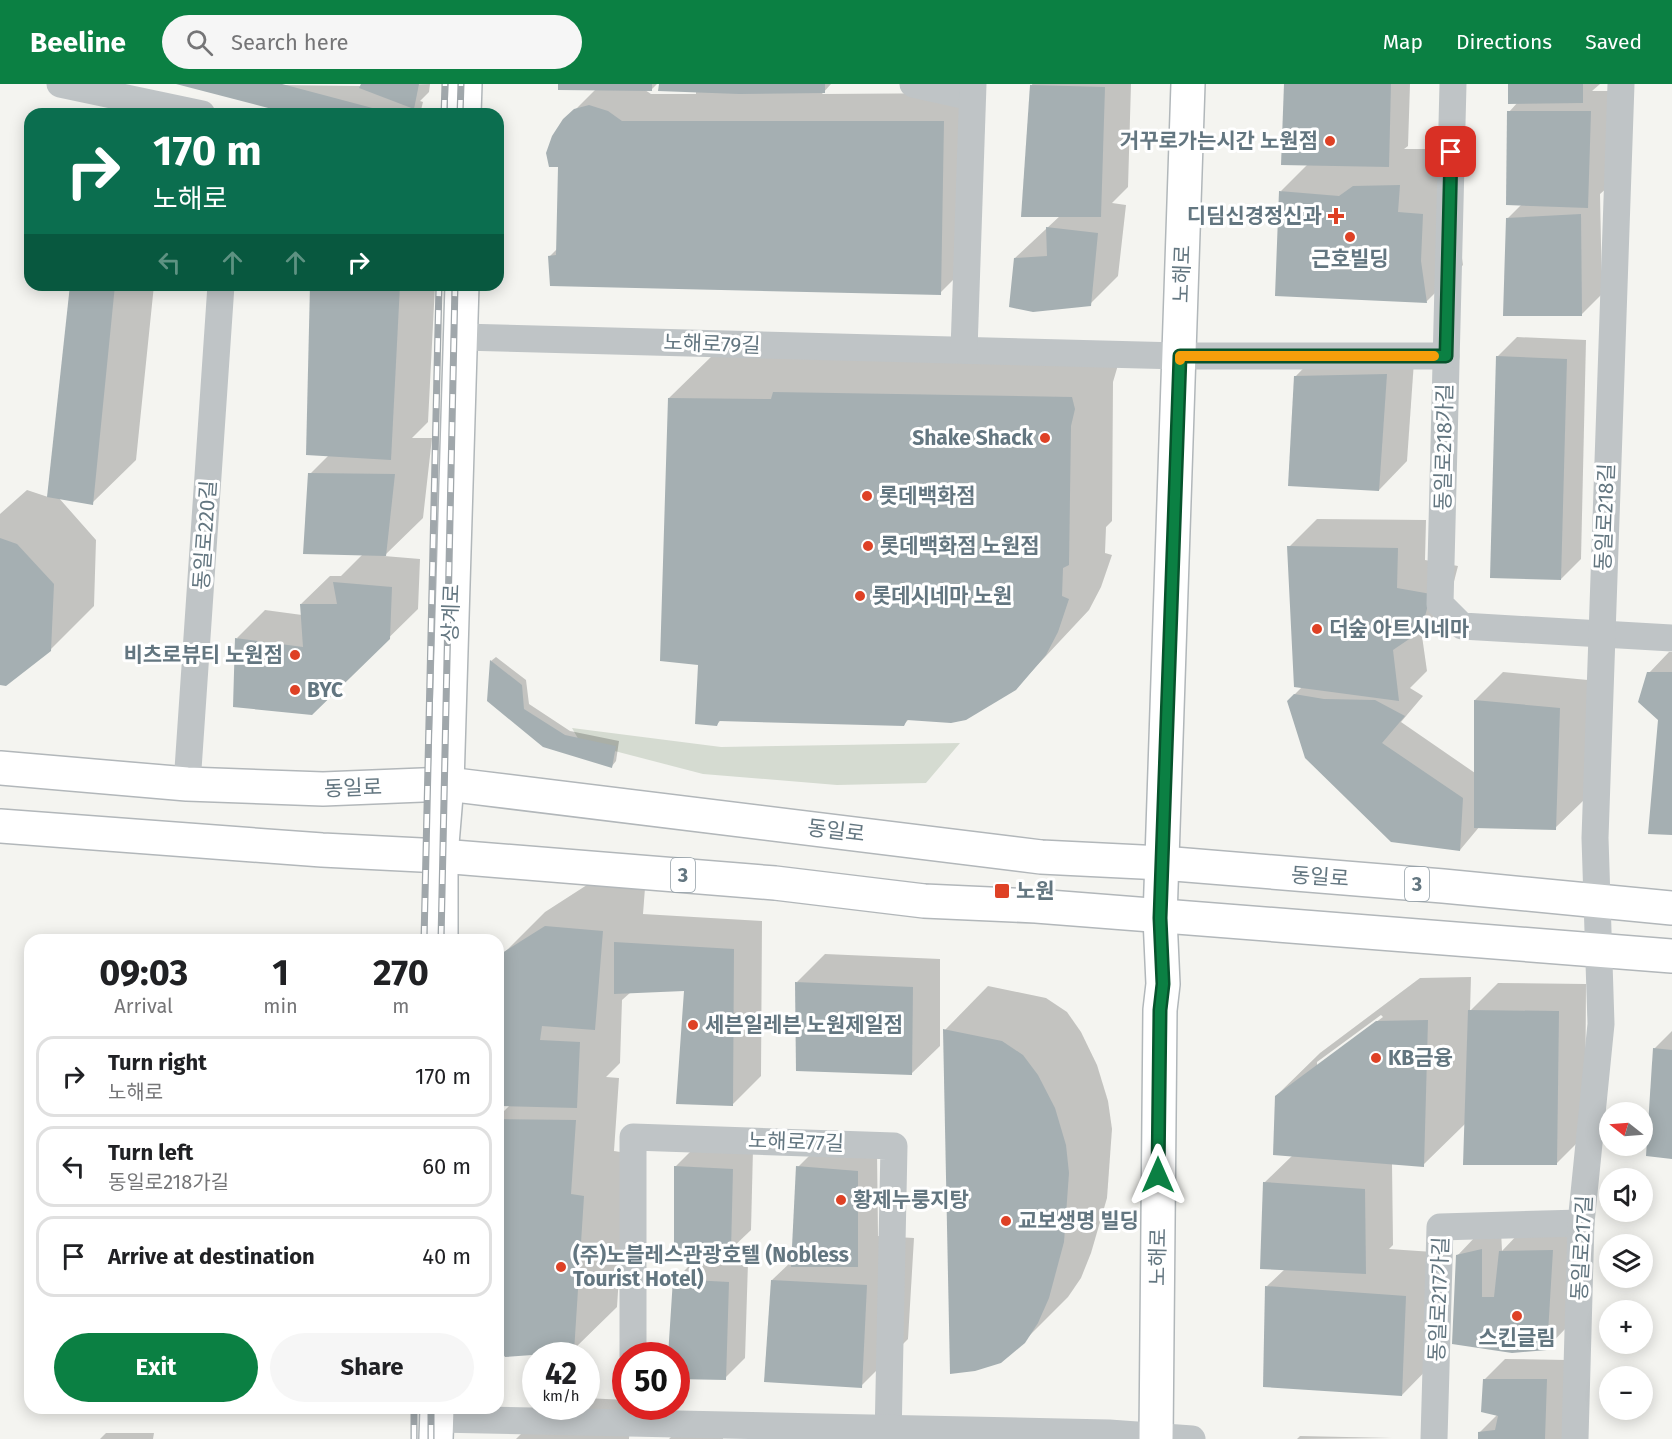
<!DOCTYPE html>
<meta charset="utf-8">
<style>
body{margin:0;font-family:"Fira Sans","Noto Sans KR",sans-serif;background:#f6f6f6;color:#202124;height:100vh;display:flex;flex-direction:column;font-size:22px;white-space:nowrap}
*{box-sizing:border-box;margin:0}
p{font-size:20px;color:#757577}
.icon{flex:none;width:33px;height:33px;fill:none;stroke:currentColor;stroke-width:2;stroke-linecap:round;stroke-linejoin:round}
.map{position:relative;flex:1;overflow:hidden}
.details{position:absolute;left:24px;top:850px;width:480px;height:480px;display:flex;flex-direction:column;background:#fff;border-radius:18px;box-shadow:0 3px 15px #0003}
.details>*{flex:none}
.hud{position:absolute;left:24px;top:24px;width:480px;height:183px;border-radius:18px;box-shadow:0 3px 15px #0003;background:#0b6e4f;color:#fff;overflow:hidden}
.needle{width:39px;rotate:287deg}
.controls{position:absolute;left:1599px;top:1018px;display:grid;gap:12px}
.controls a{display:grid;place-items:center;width:54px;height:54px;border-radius:50%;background:#fff;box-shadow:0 3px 15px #0003;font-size:30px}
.speed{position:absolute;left:522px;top:1258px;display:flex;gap:12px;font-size:30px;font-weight:700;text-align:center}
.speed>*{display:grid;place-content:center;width:78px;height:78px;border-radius:50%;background:#fff;box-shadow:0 3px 15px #0003;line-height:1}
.speed small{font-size:15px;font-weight:400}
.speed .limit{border:9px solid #d22;background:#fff;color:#111}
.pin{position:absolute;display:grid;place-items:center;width:51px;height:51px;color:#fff;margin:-26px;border-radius:12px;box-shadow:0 3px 9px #0006}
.me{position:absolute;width:66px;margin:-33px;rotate:0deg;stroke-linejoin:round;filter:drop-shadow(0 0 4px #0008)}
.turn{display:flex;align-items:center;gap:21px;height:126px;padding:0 30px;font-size:27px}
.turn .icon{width:78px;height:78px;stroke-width:2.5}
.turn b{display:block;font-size:42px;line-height:51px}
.lanes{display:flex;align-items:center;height:57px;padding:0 30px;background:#0003;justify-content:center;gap:30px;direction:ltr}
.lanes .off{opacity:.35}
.eta{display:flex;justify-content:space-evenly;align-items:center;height:102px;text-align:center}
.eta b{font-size:36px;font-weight:700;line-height:42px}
.button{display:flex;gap:12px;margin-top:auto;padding:12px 30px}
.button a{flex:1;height:69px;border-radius:36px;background:#0b8043;color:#fff;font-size:24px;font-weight:700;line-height:69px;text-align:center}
.button a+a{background:#f6f6f6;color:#202124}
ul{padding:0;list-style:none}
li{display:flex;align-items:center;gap:18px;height:81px;margin:0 12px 9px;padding:0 18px;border:3px solid #e0e0e0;border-radius:18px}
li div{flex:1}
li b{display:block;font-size:22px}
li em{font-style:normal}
header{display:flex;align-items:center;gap:36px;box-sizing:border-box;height:84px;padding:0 30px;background:#0b8043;color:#fff}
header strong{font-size:28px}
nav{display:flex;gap:33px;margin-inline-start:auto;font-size:21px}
.search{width:420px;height:54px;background:#f6f6f6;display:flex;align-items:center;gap:15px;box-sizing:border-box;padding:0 21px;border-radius:33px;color:#757577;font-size:22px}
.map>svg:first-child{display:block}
.green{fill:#d5dbd1}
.shadow{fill:#0003;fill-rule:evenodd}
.building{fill:#a5afb2}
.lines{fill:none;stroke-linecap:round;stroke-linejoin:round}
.secondary-casing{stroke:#b1b7ba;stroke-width:36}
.primary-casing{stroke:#b2b7ba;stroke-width:36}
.street{stroke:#bfc4c6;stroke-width:27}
.secondary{stroke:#fff;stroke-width:33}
.primary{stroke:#fff;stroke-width:33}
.rail-casing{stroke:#a0a7ab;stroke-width:7}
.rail{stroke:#fff;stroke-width:4.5;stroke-dasharray:14;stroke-linecap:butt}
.route-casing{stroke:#07532c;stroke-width:15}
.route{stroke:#0b8043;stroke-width:10}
.slow{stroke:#f59e0b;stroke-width:10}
.poi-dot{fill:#de4125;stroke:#fff;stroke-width:2}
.labels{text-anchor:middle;stroke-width:6;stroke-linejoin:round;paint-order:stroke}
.shield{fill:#fff;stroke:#929fa6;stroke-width:1.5}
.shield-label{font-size:20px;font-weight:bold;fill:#637680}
.poi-label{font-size:21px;font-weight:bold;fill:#637680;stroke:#fff;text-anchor:start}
.street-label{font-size:21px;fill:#637680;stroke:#fff}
</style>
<header>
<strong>Beeline</strong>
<div class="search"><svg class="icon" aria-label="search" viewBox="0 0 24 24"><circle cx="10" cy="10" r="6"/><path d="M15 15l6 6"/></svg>Search here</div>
<nav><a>Map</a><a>Directions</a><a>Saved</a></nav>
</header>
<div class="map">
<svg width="1672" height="1355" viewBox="0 0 1672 1355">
<rect width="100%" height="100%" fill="#f4f4f0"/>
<polygon class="green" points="572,644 721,663 960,659 926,699 837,701 703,690 580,658"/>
<g class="shadow">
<polygon points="179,0 362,2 430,0 429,8 420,17 423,18 420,30 297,30"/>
<polygon points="560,0 657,0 651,6 645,6 651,10 696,10 696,7 660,0 831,0 822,10 972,9 968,181 940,209 549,173 558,164 575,26 596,5"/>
<polygon points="1032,0 1131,0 1128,103 1112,119 1126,121 1118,192 1090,220 1015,174 1061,131"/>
<polygon points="1285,0 1410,0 1408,62 1404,65 1437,65 1435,92 1459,93 1457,139 1463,181 1426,218 1281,107 1308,80"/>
<polygon points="1510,0 1600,0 1592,7 1610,7 1608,103 1600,110 1602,210 1582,230 1508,134 1522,120 1509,28 1518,18"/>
<polygon points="72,201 154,201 136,376 92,419 58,413 96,456 94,522 50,566 0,600 0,430 27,406 48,413"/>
<polygon points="312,201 435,201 428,338 412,354 432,354 423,434 384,472 420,475 418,525 312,629 237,554 265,526 302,531 301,520 330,492 341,492 363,470 310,390 329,371"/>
<polygon points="1517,253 1586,256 1581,475 1561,495 1497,273"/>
<polygon points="1415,263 1407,377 1379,406 1295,293 1323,264"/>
<polygon points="713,271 1118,281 1113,298 1112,437 1106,443 1105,469 1112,471 1101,503 1089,526 1015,605 909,635 904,640 722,635 717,640 699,580 669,314"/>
<polygon points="1317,435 1426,436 1425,476 1458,482 1449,517 1421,545 1427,587 1410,604 1423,612 1401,638 1475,689 1475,616 1503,588 1588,596 1584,716 1555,744 1480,742 1460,766 1288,617 1303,602 1289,463"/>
<polygon points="1669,568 1672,568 1672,750 1659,636 1649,589"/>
<polygon points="496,573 526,596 529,620 570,647 619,657 616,677 612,682 544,662 491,577"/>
<polygon points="590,799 645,804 643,830 762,837 761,992 733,1020 685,906 631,908 622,916 620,979 606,993 619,994 614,1067 627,1069 617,1223 573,1266 498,1125 498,1033 510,1021 498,1020 501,872 545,828"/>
<polygon points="825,870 940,875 940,962 911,990 797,898"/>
<path d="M1471 893 1470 927 1498 899 1586 900 1585 1051 1556 1080 1466 1039 1423 1081 1392 1079 1393 1161 1389 1165 1448 1169 1445 1267 1402 1311 1267 1202 1285 1185 1264 1099 1293 1071 1276 1012 1320 969 1420 894ZM1381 931 1383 933 1317 982V978Z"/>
<polygon points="988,902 1046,914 1067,928 1081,948 1097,981 1108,1017 1112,1045 1107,1114 1091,1169 1081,1194 1068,1213 1024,1257 945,946"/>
<polygon points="1672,947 1672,1073 1654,965"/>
<polygon points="695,1063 753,1065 751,1146 730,1166 675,1083"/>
<polygon points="818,1063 877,1067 878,1152 914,1154 908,1255 861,1302 772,1196 793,1176 798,1083"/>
<polygon points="1501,1146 1502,1167 1521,1147 1572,1147 1566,1244 1546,1265 1512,1268 1457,1172 1477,1151"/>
<polygon points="695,1176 748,1178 745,1274 725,1294 676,1272 670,1272 675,1196"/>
<polygon points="1505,1275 1567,1276 1564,1355 1479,1355 1480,1348 1498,1330 1485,1295"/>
<polygon points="586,1314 626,1316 626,1323 631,1323 629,1355 516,1355 548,1323 586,1323"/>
<polygon points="684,1340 724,1341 723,1355 669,1355"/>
<polygon points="106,1349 154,1349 153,1355 100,1355"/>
<polygon points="1300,1352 1393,1354 1297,1355"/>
</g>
<g class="building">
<polygon points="176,0 282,0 395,30 291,30"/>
<polygon points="361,0 419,0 414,25 359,4"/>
<polygon points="558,0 652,0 652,7 558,6"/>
<polygon points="659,0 825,0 825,9 739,10 658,7"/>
<polygon points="1284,0 1391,0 1389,83 1281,81"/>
<polygon points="1508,0 1583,0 1583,19 1508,20"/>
<polygon points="1030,1 1105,3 1101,133 1021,133"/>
<polygon points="589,21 608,27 622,37 944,37 941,211 550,202 548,172 556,171 558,83 549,83 546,69 552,52 563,35 574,25"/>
<polygon points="1507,27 1591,27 1588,124 1506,121"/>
<polygon points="1400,101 1398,128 1423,130 1421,177 1427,219 1275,212 1279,107 1339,112 1353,102"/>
<polygon points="1581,130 1582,232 1503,232 1506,134"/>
<polygon points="1046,143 1098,149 1091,222 1033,228 1009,223 1014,174 1047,172"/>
<polygon points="70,201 115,201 93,421 47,413"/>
<polygon points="310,201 400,201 391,376 306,371"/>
<polygon points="1496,272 1567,275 1561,496 1490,494"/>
<polygon points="1387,290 1379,407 1288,402 1294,292"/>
<polygon points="773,308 1072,313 1075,325 1071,342 1069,481 1063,484 1062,512 1069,515 1058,548 1046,571 1016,606 966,636 951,639 907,636 904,642 719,637 717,642 695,640 698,581 660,577 668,314 771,315"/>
<polygon points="308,389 395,390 386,472 303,470"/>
<polygon points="0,454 17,460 54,500 51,567 6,602 0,601"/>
<polygon points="1287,462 1398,464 1397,504 1431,510 1421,547 1393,566 1399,617 1294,603"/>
<polygon points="333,498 392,503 390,555 312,631 233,623 235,554 303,563 300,520 337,520"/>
<polygon points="490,576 522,601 524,625 565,651 616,662 612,684 543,663 487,617"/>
<polygon points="1647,588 1672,588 1672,751 1648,750 1658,636 1638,618"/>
<polygon points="1294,610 1324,615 1375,616 1405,632 1382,659 1463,714 1460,767 1391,758 1305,674 1287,617"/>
<polygon points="1474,616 1560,624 1556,746 1474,744"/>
<polygon points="545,842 603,847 595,946 542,942 540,956 580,958 577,1024 498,1022 499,871"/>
<polygon points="614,858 734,865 733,1022 676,1020 684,907 614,910"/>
<polygon points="795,898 913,903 912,991 796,987"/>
<polygon points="1468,926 1559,927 1557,1081 1463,1081"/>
<polygon points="1428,936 1424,1083 1273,1071 1275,1012 1376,937"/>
<polygon points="943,945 1002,957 1023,971 1038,991 1055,1024 1066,1061 1069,1089 1064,1158 1049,1214 1038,1239 1025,1259 1001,1279 975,1287 950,1290"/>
<polygon points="1653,964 1672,966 1672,1075 1646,1072"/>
<polygon points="498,1035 576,1036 571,1110 584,1112 574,1268 505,1273 498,1263 501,1130 498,1127"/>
<polygon points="674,1082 733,1085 731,1167 674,1164"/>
<polygon points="796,1082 858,1087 858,1183 791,1183"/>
<polygon points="1263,1098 1365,1105 1366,1190 1260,1185"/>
<polygon points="1482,1165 1482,1213 1494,1213 1499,1167 1553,1166 1547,1266 1512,1269 1452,1260 1456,1171"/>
<polygon points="673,1195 729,1198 726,1296 676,1295 676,1272 668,1272"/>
<polygon points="771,1196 867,1201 862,1304 764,1298"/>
<polygon points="1265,1202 1406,1212 1402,1312 1263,1303"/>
<polygon points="1483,1295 1547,1295 1545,1355 1478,1355 1478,1348 1495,1346 1498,1332 1481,1328"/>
</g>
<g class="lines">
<defs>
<g id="secondary">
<polyline points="464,30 465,0"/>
<polyline points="441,856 441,772 447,700 462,201"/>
<polyline points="436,1355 437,1324"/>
<polyline points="1156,1355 1160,926 1163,900 1160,834 1188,0"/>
</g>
<g id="primary">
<polyline points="0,684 187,700 323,705 447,700 1041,773 1162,779 1443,802 1672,824"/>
<polyline points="0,742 322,766 441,772 775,799 924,817 1036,822 1672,872"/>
</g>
</defs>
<use href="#secondary" class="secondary-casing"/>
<use href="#primary" class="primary-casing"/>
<g class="street">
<polyline points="60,0 202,30"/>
<polyline points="913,0 972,13"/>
<polyline points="1453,0 1440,520 1462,542 1672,554"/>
<polyline points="461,253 1180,272 1446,272"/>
<polyline points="964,266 973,0"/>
<polyline points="187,700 221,201"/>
<polyline points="633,1272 633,1053 894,1062 888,1355"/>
<polyline points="436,1335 1109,1349 1192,1355"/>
<polyline points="1434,1355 1440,1143 1581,1139"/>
<polyline points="1575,1355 1581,1139 1601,940 1595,754 1621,0"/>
</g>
<use href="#secondary" class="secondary"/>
<use href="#primary" class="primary"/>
<defs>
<g id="rail">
<polyline points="444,30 445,0"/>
<polyline points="460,30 461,0"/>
<polyline points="424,856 439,201"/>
<polyline points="441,856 455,201"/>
<polyline points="414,1355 414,1324"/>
<polyline points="431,1355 431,1324"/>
</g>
</defs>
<use href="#rail" class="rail-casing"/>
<use href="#rail" class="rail"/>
</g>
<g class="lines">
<defs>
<polyline id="route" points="1158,1091 1160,926 1163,900 1160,834 1180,272 1446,272 1451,68"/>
</defs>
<use href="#route" class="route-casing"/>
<use href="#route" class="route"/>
<polyline class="slow" points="1180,276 1180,272 1434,272"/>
</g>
<g class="poi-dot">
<circle cx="1330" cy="57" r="6"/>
<path d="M1333 123h6v6h6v6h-6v6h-6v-6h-6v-6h6z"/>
<circle cx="1350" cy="153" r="6"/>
<circle cx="1045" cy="354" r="6"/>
<circle cx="867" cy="412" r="6"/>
<circle cx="868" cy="462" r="6"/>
<circle cx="860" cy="512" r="6"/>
<circle cx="1317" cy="545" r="6"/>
<circle cx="295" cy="571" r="6"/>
<circle cx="295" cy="606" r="6"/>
<rect x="994" y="799" width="16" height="16" rx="3"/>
<circle cx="693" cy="941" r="6"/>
<circle cx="1376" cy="974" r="6"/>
<circle cx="841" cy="1116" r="6"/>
<circle cx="1006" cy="1137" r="6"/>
<circle cx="561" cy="1183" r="6"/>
<circle cx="1517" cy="1232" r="6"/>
</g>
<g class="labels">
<g class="shield">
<rect x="671" y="774" width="24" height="34" rx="4.5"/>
<rect x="1405" y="783" width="24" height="34" rx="4.5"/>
</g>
<g class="shield-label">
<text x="683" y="798">3</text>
<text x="1417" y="807">3</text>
</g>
<g class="poi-label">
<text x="1318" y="64" text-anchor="end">거꾸로가는시간 노원점</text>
<text x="1322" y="139" text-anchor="end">디딤신경정신과</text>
<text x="1350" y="182" text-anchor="middle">근호빌딩</text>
<text x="1033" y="361" text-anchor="end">Shake Shack</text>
<text x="879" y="419">롯데백화점</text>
<text x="880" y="469">롯데백화점 노원점</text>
<text x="872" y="519">롯데시네마 노원</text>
<text x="1329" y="552">더숲 아트시네마</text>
<text x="283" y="578" text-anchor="end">비츠로뷰티 노원점</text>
<text x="307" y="613">BYC</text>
<text x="1016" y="814">노원</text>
<text x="705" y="948">세븐일레븐 노원제일점</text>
<text x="1388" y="981">KB금융</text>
<text x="853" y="1123">황제누룽지탕</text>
<text x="1018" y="1144">교보생명 빌딩</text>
<text x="573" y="1178">(주)노블레스관광호텔 (Nobless<tspan x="573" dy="24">Tourist Hotel)</tspan></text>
<text x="1517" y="1261" text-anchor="middle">스킨글림</text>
</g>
<g class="street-label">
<text transform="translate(1182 190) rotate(-88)" y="7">노해로</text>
<text transform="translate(712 260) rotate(2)" y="7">노해로79길</text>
<text transform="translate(1444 363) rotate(-89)" y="7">동일로218가길</text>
<text transform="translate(1605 433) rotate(-88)" y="7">동일로218길</text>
<text transform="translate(205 451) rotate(-86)" y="7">동일로220길</text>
<text transform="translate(451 529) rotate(-88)" y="7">상계로</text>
<text transform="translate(353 704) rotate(-2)" y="7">동일로</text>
<text transform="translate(836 747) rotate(7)" y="7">동일로</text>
<text transform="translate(1320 793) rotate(4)" y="7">동일로</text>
<text transform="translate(796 1058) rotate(2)" y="7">노해로77길</text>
<text transform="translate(1582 1164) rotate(-87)" y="7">동일로217길</text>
<text transform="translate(1158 1173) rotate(-89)" y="7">노해로</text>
<text transform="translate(1439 1215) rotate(-88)" y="7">동일로217가길</text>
</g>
</g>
</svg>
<div class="controls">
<a><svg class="needle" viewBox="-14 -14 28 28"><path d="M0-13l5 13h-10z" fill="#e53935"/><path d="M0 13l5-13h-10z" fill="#757577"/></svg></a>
<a><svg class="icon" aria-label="sound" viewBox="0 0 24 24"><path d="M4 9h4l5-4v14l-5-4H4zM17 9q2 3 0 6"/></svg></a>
<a><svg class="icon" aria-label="layers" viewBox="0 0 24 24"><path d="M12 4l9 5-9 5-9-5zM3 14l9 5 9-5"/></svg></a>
<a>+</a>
<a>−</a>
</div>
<div class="speed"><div>42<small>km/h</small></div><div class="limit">50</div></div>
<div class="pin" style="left:1451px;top:68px;background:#d93025"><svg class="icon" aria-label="arrive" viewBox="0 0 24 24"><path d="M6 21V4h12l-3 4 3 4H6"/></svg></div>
<svg class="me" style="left:1158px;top:1091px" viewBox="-20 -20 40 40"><path d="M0-17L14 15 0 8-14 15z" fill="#0b8043" stroke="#fff" stroke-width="4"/></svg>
<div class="hud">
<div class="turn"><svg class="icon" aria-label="right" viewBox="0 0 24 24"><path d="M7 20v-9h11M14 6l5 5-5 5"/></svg><div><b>170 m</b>노해로</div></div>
<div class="lanes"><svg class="icon off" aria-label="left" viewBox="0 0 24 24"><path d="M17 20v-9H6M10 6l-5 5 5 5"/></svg><svg class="icon off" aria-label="ahead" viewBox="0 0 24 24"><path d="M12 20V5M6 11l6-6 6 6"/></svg><svg class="icon off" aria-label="ahead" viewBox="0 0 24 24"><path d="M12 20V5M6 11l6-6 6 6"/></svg><svg class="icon" aria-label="right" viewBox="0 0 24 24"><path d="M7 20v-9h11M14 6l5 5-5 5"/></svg></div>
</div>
<section class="details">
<div class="eta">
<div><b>09:03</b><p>Arrival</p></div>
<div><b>1</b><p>min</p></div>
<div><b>270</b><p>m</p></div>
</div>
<ul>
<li><svg class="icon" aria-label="right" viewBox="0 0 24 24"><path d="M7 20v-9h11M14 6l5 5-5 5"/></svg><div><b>Turn right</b><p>노해로</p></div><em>170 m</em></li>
<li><svg class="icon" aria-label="left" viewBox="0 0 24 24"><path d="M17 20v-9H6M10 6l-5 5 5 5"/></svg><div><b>Turn left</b><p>동일로218가길</p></div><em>60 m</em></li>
<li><svg class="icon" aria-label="arrive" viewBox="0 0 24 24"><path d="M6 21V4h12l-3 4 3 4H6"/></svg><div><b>Arrive at destination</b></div><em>40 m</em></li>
</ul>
<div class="button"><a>Exit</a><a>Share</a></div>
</section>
</div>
